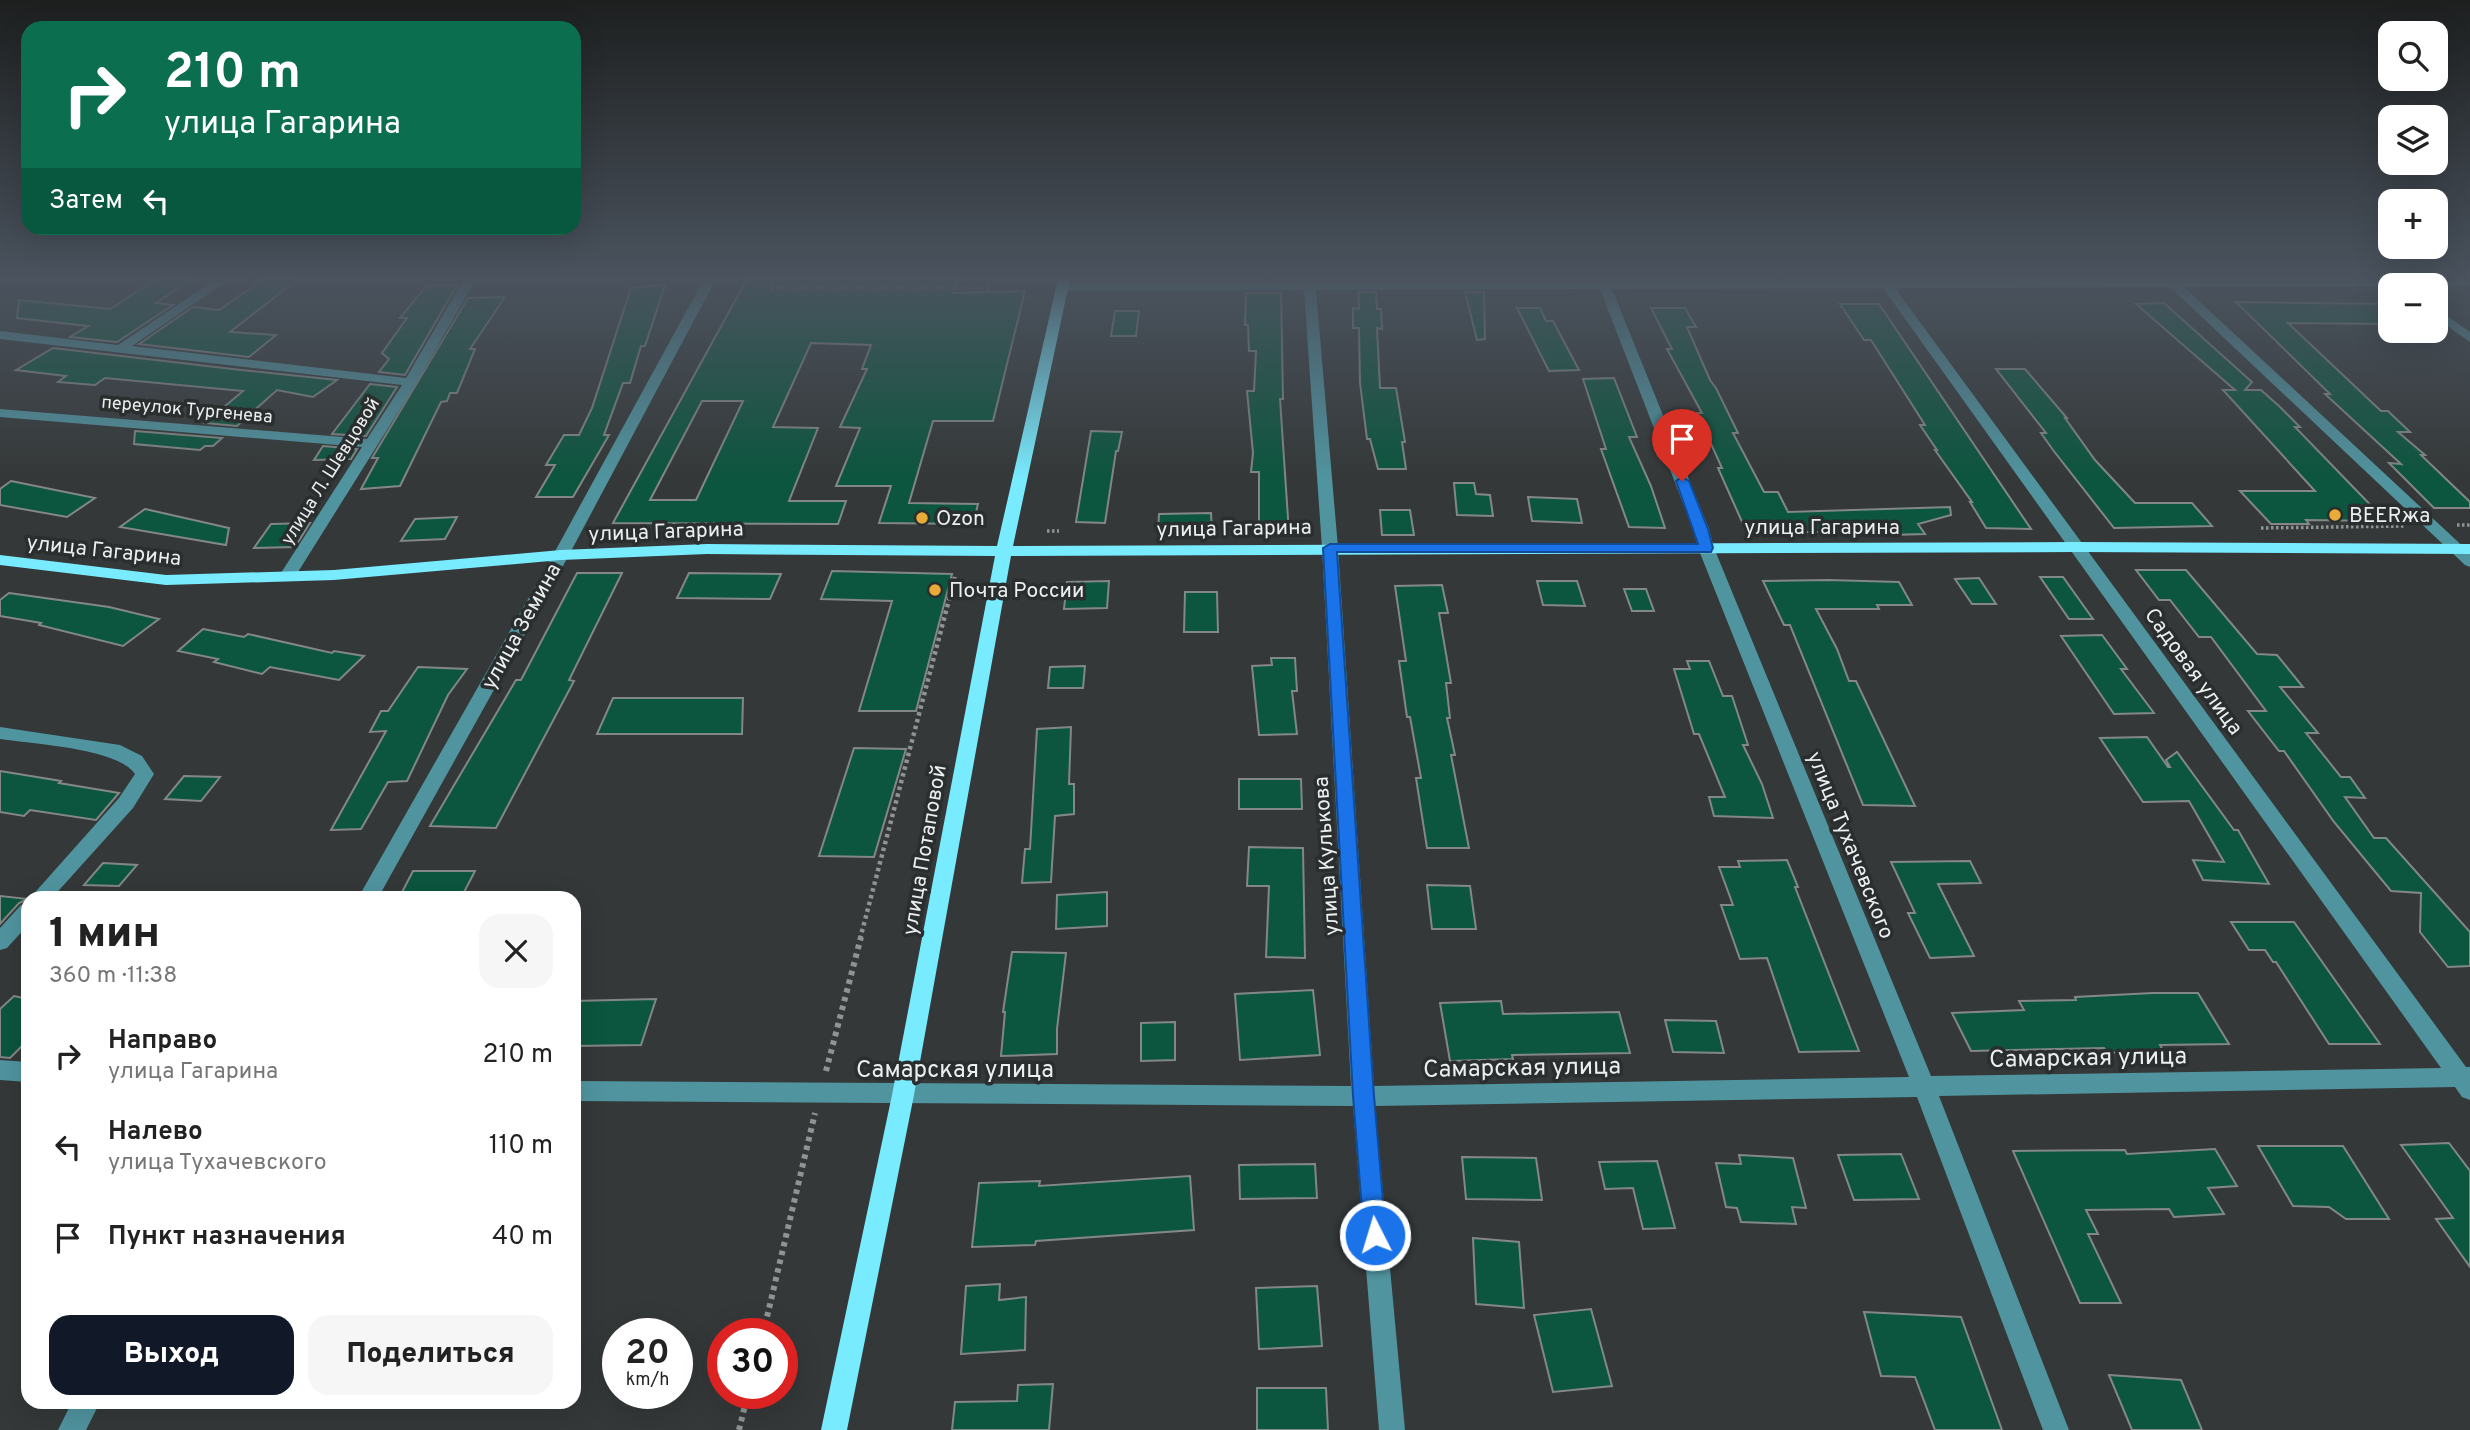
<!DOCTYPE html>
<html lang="ru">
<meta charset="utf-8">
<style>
body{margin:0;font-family:Overpass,sans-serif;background:#f6f6f6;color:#222;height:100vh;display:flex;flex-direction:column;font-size:26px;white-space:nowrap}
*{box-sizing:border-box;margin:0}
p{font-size:23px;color:#767676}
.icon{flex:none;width:38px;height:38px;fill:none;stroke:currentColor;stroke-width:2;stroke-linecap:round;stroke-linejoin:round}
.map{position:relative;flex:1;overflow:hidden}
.panel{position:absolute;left:21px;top:891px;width:560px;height:518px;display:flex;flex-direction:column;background:#fff;border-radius:21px;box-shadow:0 7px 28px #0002}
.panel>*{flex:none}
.banner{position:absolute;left:21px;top:21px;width:560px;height:214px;border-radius:21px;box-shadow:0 7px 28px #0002;background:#0b6e4f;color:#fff;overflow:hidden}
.fabs{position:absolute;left:2378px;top:21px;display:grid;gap:14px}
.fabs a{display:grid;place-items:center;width:70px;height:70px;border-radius:14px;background:#fff;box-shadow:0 7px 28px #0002;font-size:35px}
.speed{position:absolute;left:602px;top:1318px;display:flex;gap:14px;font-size:35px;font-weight:700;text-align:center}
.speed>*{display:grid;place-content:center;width:91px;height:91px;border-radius:50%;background:#fff;box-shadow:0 7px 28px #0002;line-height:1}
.speed small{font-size:18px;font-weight:400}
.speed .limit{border:10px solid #d22;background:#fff;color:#111}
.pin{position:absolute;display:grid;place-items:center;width:60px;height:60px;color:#fff;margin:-72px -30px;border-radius:50% 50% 50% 0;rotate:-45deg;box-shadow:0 0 7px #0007}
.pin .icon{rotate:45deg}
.me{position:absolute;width:77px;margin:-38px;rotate:355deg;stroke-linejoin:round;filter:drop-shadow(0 0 5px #0008)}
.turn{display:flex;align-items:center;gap:24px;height:147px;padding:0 28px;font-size:32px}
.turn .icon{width:91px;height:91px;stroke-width:2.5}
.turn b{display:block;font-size:49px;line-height:60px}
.then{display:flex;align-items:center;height:66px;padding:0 28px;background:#0003;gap:14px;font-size:26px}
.round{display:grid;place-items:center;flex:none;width:74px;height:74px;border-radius:21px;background:#f6f6f6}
.summary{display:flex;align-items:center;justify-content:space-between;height:119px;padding:0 28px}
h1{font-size:42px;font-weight:800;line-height:52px}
.button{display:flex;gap:14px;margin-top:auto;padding:14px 28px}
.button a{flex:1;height:80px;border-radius:21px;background:#111827;color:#fff;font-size:28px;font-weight:800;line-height:80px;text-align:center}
.button a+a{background:#f6f6f6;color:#222}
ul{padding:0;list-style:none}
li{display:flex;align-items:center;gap:21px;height:91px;padding:0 28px}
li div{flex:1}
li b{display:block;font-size:26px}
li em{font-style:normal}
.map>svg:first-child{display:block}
.building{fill:#0c553e;stroke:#838785;stroke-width:2;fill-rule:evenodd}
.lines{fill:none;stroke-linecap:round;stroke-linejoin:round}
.path-far2{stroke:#8f9393;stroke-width:3.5;stroke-dasharray:2.5 2.5;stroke-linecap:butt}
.path-far1{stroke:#8f9393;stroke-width:4.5;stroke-dasharray:3.5 3.5;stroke-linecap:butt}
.path{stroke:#8f9393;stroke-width:6;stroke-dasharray:4.5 4.5;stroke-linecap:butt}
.minor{fill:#50949f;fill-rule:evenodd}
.major{fill:#79ebff;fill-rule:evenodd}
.route{fill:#1a73e8;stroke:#114b97;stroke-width:2}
.poi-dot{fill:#e8ab37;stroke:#2a2e2e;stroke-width:2.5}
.labels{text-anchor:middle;stroke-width:7;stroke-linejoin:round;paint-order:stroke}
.far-street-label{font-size:18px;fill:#ecefef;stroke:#2a2e2e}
.poi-label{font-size:21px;fill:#ecefef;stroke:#2a2e2e;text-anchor:start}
.street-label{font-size:21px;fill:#ecefef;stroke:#2a2e2e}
.near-street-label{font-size:24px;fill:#ecefef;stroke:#2a2e2e}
</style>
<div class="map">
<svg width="2470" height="1430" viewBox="0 0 2470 1430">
<rect width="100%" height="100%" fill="#343838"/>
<g class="building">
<polygon points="157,279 192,279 156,303 173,305 117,342 70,337 88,326 17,318 19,300 110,309"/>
<polygon points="264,279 298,279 230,332 276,335 249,357 139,344 193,307 219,310"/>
<path d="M747 279H958L953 293 1025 291 993 421H933L909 503 978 504 973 524 879 523 891 486H836L860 428 840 427 867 369H862L871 345 811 343 773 427 818 428 789 501H846L838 524 613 523ZM702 401H743L696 500H650Z"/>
<polygon points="457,285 405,375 379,372 389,359 382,353 407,318 400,318 426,286"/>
<polygon points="665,285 645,346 641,346 630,383 623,383 604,435 609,435 573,497 536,497 555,465 546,465 564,435 579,435 592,408 631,288"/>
<polygon points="1358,292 1376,292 1377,309 1381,309 1382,329 1377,328 1380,388 1396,388 1405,442 1402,442 1406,469 1378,469 1370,439 1367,439 1360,383 1359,328 1353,328 1353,308 1359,309"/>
<polygon points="1465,292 1484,292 1485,339 1477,340"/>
<polygon points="1246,293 1281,293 1283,399 1280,399 1289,533 1259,533 1259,472 1251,472 1253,453 1247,391 1254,391 1256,351 1249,351 1248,325 1245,325"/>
<polygon points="505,297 470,349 475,349 457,393 450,393 447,401 441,402 400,486 361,489 378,458 372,458 468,298"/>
<polygon points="2236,302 2390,304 2390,324 2288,323 2381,411 2388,411 2410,432 2398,432 2425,455 2421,455 2470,502 2470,508 2434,508 2389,463 2401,464 2325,394 2330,394"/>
<polygon points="2164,303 2252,382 2245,390 2261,390 2279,406 2300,427 2295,427 2386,521 2306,520 2309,524 2271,524 2240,491 2315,491 2223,390 2235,390 2136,304"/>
<polygon points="1840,304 1879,304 2031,529 1986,528 1970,502 1972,502 1935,450 1937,450 1920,425 1925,425 1871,340 1864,340"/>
<polygon points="1517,308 1540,308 1546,321 1553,321 1579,370 1549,371"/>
<polygon points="1651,308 1685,308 1696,327 1687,327 1710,380 1716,388 1738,433 1733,433 1764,492 1778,492 1788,512 1950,507 1951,515 1918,524 1925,534 1890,535 1888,531 1747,533 1718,468 1722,468 1697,413 1702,413 1667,349 1672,349"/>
<polygon points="1115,311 1139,311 1136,336 1111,336"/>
<polygon points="53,348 241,370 337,380 313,397 277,390 237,426 205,423 243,391 105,378 95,385 58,382 66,376 16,370"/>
<polygon points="1996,369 2025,369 2067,418 2065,418 2095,460 2135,503 2192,503 2212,526 2114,528 2053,450 2041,433 2046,433"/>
<polygon points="1614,378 1637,437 1629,437 1651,486 1665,528 1629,527 1601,449 1606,449 1583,379"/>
<polygon points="370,384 397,387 366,436 332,434"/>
<polygon points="135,431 222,438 213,446 205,446 200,450 134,444"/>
<polygon points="1091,431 1122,432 1118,451 1116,451 1105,523 1076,522"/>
<polygon points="323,446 357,449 351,459 314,460"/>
<polygon points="11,481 95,498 67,517 0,505 0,489"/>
<polygon points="1454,483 1474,483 1476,494 1490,495 1493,516 1457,515"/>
<polygon points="1528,497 1577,499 1582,523 1532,521"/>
<polygon points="145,509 229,528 226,545 120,527"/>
<polygon points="1380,510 1410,510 1414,535 1382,535"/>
<polygon points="1211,513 1212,533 1158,533 1159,514"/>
<polygon points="457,517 445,539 401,541 415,519"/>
<polygon points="310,523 295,547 254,548 271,524"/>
<polygon points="2136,570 2186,570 2257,654 2277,655 2303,687 2280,687 2318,733 2306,733 2341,777 2350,777 2365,798 2345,797 2374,838 2386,838 2470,932 2470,966 2448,967 2420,932 2421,893 2391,891 2334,822 2284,751 2279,751 2248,711 2266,711 2211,637 2199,637 2170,600 2159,600"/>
<polygon points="832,571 952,574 916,711 859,711 892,601 821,599"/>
<polygon points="577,573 622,573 569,680 574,681 496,828 430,826 516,680 521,680"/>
<polygon points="689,573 781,574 770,599 677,598"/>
<polygon points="2040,577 2063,577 2093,619 2069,619"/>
<polygon points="1979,578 1996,604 1972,604 1955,579"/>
<polygon points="1828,580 1899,582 1912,605 1877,605 1879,609 1816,609 1837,649 1849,681 1856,681 1915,806 1863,805 1790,625 1784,625 1763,581"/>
<polygon points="1109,581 1107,608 1064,609 1067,582"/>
<polygon points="1537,581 1577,581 1585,606 1543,605"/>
<polygon points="1442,585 1448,613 1439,613 1451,683 1446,683 1450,718 1447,718 1455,755 1451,755 1469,848 1427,848 1416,778 1421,778 1410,717 1407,717 1399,661 1406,661 1395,586"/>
<polygon points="1624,589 1646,589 1654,611 1632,611"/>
<polygon points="1185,592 1217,592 1218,632 1184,632"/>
<polygon points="9,593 109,607 159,619 123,646 39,625 41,623 0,616 0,600"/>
<polygon points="203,629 244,637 248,634 332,653 334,651 364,656 339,680 270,667 262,674 214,662 218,659 178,651"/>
<polygon points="2102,635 2127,669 2121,669 2154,713 2114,714 2061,636"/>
<polygon points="1271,658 1295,658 1297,691 1292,691 1297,734 1259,735 1252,666 1272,665"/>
<polygon points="1687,661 1709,661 1723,696 1732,696 1748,745 1743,745 1762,784 1773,818 1714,816 1709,797 1725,797 1699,734 1694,734 1674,669 1690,669"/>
<polygon points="1085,666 1083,688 1048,688 1050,667"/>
<polygon points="418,667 467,669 448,695 407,781 388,782 361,829 331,830 386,731 370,732 381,711 388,711"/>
<polygon points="613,698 743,698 742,734 597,734"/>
<polygon points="1071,727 1069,784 1074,784 1074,814 1055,816 1051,882 1022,883 1025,849 1030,849 1037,729"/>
<polygon points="2147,737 2168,767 2170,767 2166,760 2177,752 2234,830 2238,830 2269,884 2203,880 2193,860 2224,862 2189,801 2143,802 2100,738"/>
<polygon points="854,748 906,749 874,857 819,856"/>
<polygon points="0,771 61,781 59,783 119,793 96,820 30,810 24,816 0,812"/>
<polygon points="184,776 220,777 201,801 165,799"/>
<polygon points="1239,779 1301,779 1302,809 1239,809"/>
<polygon points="1249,847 1303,848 1305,958 1266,957 1269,886 1247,886"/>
<polygon points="1787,860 1798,887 1795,887 1859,1051 1799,1052 1767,958 1740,959 1721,905 1733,905 1719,867 1740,867 1738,861"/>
<polygon points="1970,861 1981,883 1938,884 1974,956 1930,958 1908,913 1915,913 1891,862"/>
<polygon points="103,863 137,865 119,886 84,885"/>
<polygon points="413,871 475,871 461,898 399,898"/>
<polygon points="1427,885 1470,886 1476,929 1432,929"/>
<polygon points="1107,892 1107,926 1056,929 1057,895"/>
<polygon points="0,896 28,899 19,903 0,924"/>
<polygon points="2231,922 2294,922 2380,1044 2329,1044 2276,962 2273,962 2265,950 2249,950"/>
<polygon points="1012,952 1066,953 1057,1029 1057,1054 1001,1056 1005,1012 1003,1012"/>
<polygon points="1313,990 1320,1055 1240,1060 1235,994"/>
<polygon points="2153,993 2198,993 2229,1044 2160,1045 2163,1050 2107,1053 2104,1048 1971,1051 1952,1013 2024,1010 2019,1001 2076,1000 2075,997"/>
<polygon points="14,996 28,999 28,1040 10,1058 0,1057 0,1009"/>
<polygon points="656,999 641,1045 574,1046 574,1001"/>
<polygon points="1501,1001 1503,1014 1619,1012 1630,1053 1512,1055 1513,1059 1450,1061 1440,1003"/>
<polygon points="1665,1020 1716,1021 1724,1053 1673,1052"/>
<polygon points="1175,1022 1175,1060 1141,1061 1141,1023"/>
<polygon points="2449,1143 2470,1171 2470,1267 2436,1219 2453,1218 2401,1145"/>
<polygon points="2258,1146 2343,1146 2389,1219 2346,1219 2329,1207 2293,1206"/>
<polygon points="2215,1149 2237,1186 2208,1188 2224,1214 2174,1217 2169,1209 2086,1210 2098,1234 2088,1234 2121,1303 2080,1303 2013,1151 2125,1150 2127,1154"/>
<polygon points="1901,1154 1919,1199 1854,1200 1838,1155"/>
<polygon points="1739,1155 1793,1158 1806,1208 1792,1207 1796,1224 1741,1222 1737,1208 1726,1207 1716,1163 1741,1164"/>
<polygon points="1462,1157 1536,1158 1542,1200 1466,1199"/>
<polygon points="1657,1161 1675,1228 1643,1229 1633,1188 1605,1189 1599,1162"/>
<polygon points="1315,1164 1317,1198 1240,1199 1239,1165"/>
<polygon points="1190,1176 1194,1230 1036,1241 1035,1245 972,1247 979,1183 1040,1181 1039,1186"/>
<polygon points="1473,1238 1519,1242 1524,1308 1476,1304"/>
<polygon points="1000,1284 999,1300 1026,1297 1025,1350 961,1354 966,1286"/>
<polygon points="1317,1286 1322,1346 1259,1349 1256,1288"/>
<polygon points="1591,1309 1612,1386 1553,1392 1534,1315"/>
<polygon points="1864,1312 1961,1317 2002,1430 1935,1430 1915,1377 1881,1376"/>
<polygon points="2109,1375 2181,1380 2202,1430 2132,1430"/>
<polygon points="1053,1384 1049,1430 952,1430 955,1402 1017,1401 1018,1385"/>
<polygon points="1257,1388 1326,1388 1328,1430 1257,1430"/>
</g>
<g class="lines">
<g class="path-far2">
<polyline points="771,288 991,288"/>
<polyline points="2457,525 2470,525"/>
<polyline points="2261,528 2406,526"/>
<polyline points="1047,531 1059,531"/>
</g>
<polyline class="path-far1" points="860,939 955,577"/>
<g class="path">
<polyline points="826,1071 861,937"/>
<polyline points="763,1334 815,1113"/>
<polyline points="739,1430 748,1393"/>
</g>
<g class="minor">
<polygon points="216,279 230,279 132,346 406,378 464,279 476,279 417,382 293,580 287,581 279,576 362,447 0,417 0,409 367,439 402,385 0,339 0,331 118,345"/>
<polygon points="704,279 716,279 569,555 378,898 358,898 553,555"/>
<path d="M1303 279H1315V283L1597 282 1596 279H1608L1609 281 2470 279V286L2184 287 2470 553V567L2465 565 2170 287 1895 288 2466 1067H2470V1100L2462 1097 2455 1087 1939 1096 2069 1430H2043L1917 1097 1375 1106 1405 1430H1379L1353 1106 574 1101V1081L1351 1086 1322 548 1304 290 1062 291 1056 287 1062 283H1303ZM1883 288 2441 1068 1931 1076 1714 548 1709 529 1612 289ZM1600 289 1693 529 1698 548 1909 1077 1374 1086 1338 548 1316 290Z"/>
<polygon points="2436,308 2470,332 2470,342 2436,318"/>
<path d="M0 727 120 745 142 756 154 774 133 808 52 898H30L119 798 135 774C118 748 32 744 0 739Z"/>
<polygon points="28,903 28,925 7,948 0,950 0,928 21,905"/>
<polygon points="0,1060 28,1062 28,1082 0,1080"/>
<polygon points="72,1402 100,1402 86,1430 58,1430"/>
</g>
<polygon class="major" points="1058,279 1070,279 1013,546 2076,542 2470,544 2470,554 2076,552 1011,556 914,1095 847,1430 821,1430 892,1095 995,556 707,554 561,560 334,580 166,585 0,565 0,555 166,575 334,570 561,550 707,544 997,546"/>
</g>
<linearGradient id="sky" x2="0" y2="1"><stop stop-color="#1d1f1f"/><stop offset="0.58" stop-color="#4a535e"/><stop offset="1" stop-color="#4a535e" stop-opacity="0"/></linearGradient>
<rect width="2470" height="479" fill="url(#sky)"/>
<polygon class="route" points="1682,477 1689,481 1708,529 1713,548 1711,552 1337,552 1374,1096 1386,1235 1383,1243 1375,1246 1367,1243 1364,1235 1353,1096 1323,548 1330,544 1698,544 1676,481"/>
<g class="poi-dot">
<circle cx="2335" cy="515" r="7"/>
<circle cx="922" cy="518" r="7"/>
<circle cx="935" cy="590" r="7"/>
</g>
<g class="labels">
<g class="far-street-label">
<text transform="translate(187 409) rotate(5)" y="6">переулок Тургенева</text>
<text transform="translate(330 471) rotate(-58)" y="6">улица Л. Шевцовой</text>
</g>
<g class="poi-label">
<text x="2349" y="522">BEERжа</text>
<text x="936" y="525">Ozon</text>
<text x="949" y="597">Почта России</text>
</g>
<g class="street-label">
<text x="1822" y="534">улица Гагарина</text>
<text transform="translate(1234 528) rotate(-1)" y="7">улица Гагарина</text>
<text transform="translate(666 531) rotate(-2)" y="7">улица Гагарина</text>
<text transform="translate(104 550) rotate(6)" y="7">улица Гагарина</text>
<text transform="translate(521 626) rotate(-61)" y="7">улица Земина</text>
<text transform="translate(2194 671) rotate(54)" y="7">Садовая улица</text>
<text transform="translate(1851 845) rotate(68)" y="7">улица Тухачевского</text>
<text transform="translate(924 850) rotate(-80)" y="7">улица Потаповой</text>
<text transform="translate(1326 856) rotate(-94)" y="7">улица Кулькова</text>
</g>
<g class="near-street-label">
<text transform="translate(2088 1057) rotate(-1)" y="8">Самарская улица</text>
<text transform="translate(1522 1067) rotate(-1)" y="8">Самарская улица</text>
<text x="955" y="1077">Самарская улица</text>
</g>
</g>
</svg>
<div class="fabs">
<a><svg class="icon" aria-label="search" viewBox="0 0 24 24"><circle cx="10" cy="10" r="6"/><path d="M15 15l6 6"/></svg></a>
<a><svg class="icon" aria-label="layers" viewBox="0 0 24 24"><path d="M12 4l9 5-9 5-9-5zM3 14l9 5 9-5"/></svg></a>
<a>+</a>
<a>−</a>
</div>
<div class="speed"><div>20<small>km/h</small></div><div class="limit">30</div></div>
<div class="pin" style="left:1682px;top:481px;background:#d93025"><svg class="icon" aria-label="arrive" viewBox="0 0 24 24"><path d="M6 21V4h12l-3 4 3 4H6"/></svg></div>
<svg class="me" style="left:1375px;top:1235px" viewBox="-20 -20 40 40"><circle r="17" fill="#1a73e8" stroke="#fff" stroke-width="3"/><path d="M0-11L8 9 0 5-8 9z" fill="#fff"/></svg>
<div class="banner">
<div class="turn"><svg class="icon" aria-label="right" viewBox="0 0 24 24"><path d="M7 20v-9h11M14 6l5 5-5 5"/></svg><div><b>210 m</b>улица Гагарина</div></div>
<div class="then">Затем<svg class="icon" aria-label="left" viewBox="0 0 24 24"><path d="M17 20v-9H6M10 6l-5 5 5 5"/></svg></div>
</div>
<section class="panel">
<div class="summary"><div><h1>1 мин</h1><p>360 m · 11:38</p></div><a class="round"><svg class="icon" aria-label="close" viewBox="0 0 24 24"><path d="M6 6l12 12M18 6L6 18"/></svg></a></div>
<ul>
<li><svg class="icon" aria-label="right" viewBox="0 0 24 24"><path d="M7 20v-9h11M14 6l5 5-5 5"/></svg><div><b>Направо</b><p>улица Гагарина</p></div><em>210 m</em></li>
<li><svg class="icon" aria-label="left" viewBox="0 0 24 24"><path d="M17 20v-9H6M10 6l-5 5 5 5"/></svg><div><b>Налево</b><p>улица Тухачевского</p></div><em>110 m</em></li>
<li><svg class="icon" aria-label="arrive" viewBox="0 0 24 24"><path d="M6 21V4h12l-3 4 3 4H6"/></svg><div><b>Пункт назначения</b></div><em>40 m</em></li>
</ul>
<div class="button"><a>Выход</a><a>Поделиться</a></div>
</section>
</div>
